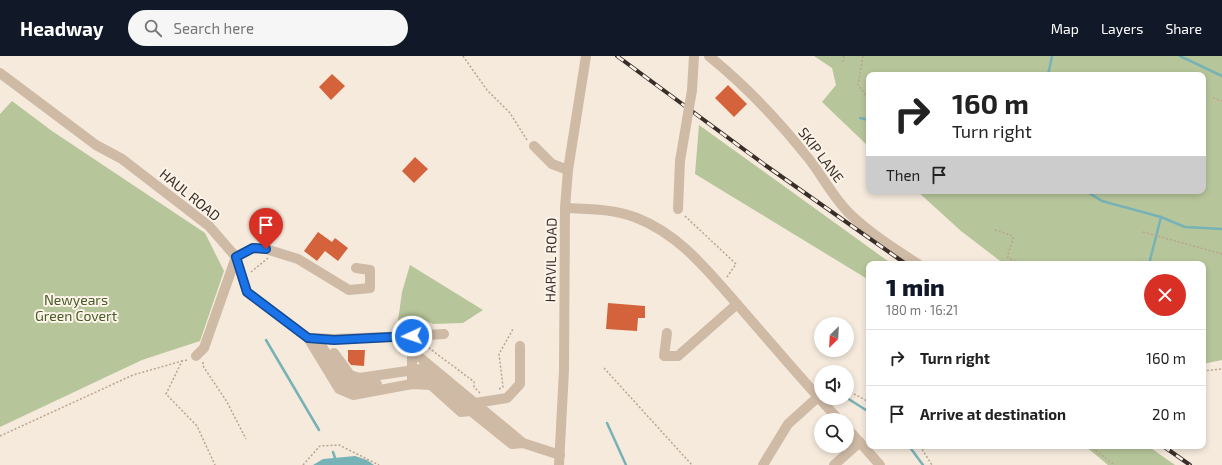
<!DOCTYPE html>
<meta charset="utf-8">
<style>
body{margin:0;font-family:"Exo 2",sans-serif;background:#f6f6f6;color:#222;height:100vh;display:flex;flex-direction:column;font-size:15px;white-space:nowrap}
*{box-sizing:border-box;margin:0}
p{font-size:13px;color:#767676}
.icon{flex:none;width:22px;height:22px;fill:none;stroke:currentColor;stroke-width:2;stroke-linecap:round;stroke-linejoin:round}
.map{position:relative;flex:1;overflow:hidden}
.panel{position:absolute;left:866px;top:205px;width:340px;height:188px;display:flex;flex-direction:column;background:#fff;border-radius:8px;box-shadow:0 2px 6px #0003}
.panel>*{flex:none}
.hud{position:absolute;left:866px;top:16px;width:340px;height:122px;border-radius:8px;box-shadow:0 2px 6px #0003;background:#fff;color:#222;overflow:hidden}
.needle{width:26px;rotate:204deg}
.buttons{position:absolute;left:814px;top:261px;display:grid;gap:8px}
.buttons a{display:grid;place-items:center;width:40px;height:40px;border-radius:50%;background:#fff;box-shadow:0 2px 6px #0003;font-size:20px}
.pin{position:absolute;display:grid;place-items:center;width:34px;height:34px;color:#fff;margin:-41px -17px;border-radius:50% 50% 50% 0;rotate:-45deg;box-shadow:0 0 4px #0007}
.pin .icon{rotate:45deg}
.me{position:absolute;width:44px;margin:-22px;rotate:267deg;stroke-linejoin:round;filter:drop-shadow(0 0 3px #0008)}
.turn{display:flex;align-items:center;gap:14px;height:84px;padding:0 20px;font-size:18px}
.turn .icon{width:52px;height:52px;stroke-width:2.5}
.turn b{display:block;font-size:28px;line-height:34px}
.then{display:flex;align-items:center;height:38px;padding:0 20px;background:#0003;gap:8px;font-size:15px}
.round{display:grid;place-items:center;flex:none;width:42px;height:42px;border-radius:21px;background:#f6f6f6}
.summary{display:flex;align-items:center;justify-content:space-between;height:68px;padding:0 20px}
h1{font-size:24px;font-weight:800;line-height:30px;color:#111827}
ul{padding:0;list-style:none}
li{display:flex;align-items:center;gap:12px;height:56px;padding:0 20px;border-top:1px solid #e0e0e0}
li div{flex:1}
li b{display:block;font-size:15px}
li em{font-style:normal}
header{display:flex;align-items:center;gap:24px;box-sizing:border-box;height:56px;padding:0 20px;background:#111827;color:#fff}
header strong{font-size:19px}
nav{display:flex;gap:22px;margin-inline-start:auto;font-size:14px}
.search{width:280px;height:36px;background:#f6f6f6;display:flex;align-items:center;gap:10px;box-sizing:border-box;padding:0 14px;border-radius:22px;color:#767676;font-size:15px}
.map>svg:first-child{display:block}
.green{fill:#b7c69a}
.water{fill:#77b2b6}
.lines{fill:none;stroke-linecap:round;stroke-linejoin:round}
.stream{stroke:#77b2b6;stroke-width:2.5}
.building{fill:#d4633c}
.path{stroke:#bba390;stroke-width:1.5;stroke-dasharray:2 2;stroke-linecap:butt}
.minor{stroke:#cfbaa6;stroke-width:10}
.rail-casing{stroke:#3a2e28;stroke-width:4}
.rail{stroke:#fcf4e9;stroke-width:2.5;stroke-dasharray:8;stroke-linecap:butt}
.minor-bridge{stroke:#cfbaa6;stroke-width:10}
.route-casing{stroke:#114b97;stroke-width:10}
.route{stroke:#1a73e8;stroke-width:7}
.labels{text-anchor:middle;stroke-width:4;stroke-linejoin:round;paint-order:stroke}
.street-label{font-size:14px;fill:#3a2e28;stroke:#fcf4e9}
.park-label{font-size:14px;fill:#485c28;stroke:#fcf4e9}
</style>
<header>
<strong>Headway</strong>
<div class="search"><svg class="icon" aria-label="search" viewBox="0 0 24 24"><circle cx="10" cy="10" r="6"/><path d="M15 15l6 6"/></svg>Search here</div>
<nav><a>Map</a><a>Layers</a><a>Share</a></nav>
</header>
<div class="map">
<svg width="1222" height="409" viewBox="0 0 1222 409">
<rect width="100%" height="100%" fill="#f5eadc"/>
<g class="green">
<polygon points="814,0 1222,0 1222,304 1203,308 1203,208 1004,208 961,175 917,135 1203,135 1203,19 869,19 869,91 822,46 836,29 832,12"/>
<polygon points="12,45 52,75 205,177 224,215 200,285 142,304 0,371 0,58"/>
<polygon points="699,69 892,208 869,208 869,224 695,118"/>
<polygon points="410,209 483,254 463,267 433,268 424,264 398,265 402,236"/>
<polygon points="1085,390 1148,390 1175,409 1108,409"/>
</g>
<polygon class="water" points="355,400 367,404 374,409 313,409 323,403"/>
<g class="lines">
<g class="stream">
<polyline points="1180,0 1222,20"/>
<polyline points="1048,19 1052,0"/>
<polyline points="860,62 869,64"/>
<polyline points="1086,135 1102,145 1161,161 1185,171 1222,173"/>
<polyline points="1149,208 1161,161"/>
<polyline points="266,284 319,374"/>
<polyline points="847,342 869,356"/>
<polyline points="607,367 626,409"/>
<polyline points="909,390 923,409"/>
<polyline points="333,396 335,402"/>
</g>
</g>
<g class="building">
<polygon points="332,18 345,30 331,44 319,31"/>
<polygon points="728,29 747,48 734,61 715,42"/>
<polygon points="415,101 428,113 414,127 402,115"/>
<polygon points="318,176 332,186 335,182 348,192 338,205 325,195 317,205 304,195"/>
<polygon points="608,247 645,250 645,262 638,262 637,275 606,273"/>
<polygon points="348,294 365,294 364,310 351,309 348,305"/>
</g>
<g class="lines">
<g class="path">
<polyline points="463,0 487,34 510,57 527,84"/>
<polyline points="863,0 858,29 869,44"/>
<polyline points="843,6 844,0"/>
<polyline points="1213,42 1222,45"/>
<polyline points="685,160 736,208 727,221"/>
<path d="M995 174 1013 180C1014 188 1007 194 1008 202L1021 208"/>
<polyline points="1143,176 1222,198"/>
<polyline points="251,216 268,202"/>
<path d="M426 289C429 293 466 319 474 326V331L480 337"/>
<polyline points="187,304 182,305 166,338 197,370 215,409"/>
<polyline points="203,306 203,310 227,346 246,383"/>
<polyline points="604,312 692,409"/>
<polyline points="1203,315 1222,313"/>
<polyline points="499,333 503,331 499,298 513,273"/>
<polyline points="847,334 869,346"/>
<polyline points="0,380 133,319 182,305"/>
<polyline points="920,390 932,409"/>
<polyline points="1089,390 1115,409"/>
<polyline points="303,409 320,390 339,389 379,409"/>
</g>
<g class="minor">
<path d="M709 0C746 30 779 65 809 103 823 121 834 143 851 159 871 178 895 193 918 208"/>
<polyline points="0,17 96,89 122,103 209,170 236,201 247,236 308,282 334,283 412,280 412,328"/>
<polyline points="692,34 694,0"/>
<polyline points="534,90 552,108 568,114"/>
<path d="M565 152C590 153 614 153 637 162 680 179 707 214 737 248 771 287 804 326 839 364"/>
<polyline points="678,153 680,105"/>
<polyline points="667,277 664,300 678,300 737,248"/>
<polyline points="412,280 444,278"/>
<polyline points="308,282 339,333 353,339 412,328 431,329 461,356 471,355 512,388 523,387 560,399"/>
<polyline points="317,283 346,328 359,331 377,328"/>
<polyline points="411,294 523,387"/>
<polyline points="334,297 350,319 359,322 421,313 434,322"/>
<polyline points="196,300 204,292 236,201 253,192 266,193 298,203 349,234 370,232 370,214 356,212"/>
<polyline points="412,322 434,322 471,355"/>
<polyline points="475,347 507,342 520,328 520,290"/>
<polyline points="847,372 880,409"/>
<polyline points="559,409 564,314 565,152 568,114 586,0"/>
<polyline points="763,409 788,368 818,341"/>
<polyline points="834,409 860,386"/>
</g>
<defs>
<g id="rail">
<polyline points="617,0 765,109 906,208"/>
<polyline points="1163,390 1190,409"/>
</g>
</defs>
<use href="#rail" class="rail-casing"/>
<use href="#rail" class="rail"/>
<polyline class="minor-bridge" points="680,105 692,34"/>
</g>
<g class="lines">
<defs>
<polyline id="route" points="266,193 253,192 236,201 247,236 308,282 334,284 412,280"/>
</defs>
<use href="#route" class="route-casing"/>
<use href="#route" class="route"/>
</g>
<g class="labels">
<g class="street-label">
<text transform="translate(821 99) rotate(53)" y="5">SKIP LANE</text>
<text transform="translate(190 139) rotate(39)" y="5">HAUL ROAD</text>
<text transform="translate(551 204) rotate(-89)" y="5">HARVIL ROAD</text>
</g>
<g class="park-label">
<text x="76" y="249">Newyears<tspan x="76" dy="16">Green Covert</tspan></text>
</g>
</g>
</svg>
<div class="buttons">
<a><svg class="needle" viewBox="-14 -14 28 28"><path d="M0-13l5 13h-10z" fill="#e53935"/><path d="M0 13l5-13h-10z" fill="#767676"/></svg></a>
<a><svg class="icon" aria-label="sound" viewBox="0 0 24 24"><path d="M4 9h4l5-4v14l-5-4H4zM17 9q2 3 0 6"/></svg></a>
<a><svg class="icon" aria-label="search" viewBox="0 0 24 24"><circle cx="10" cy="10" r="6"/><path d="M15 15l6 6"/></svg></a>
</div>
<div class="pin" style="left:266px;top:193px;background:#d93025"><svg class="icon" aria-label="arrive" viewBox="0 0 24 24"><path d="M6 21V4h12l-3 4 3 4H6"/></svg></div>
<svg class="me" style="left:412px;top:280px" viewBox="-20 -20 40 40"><circle r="17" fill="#1a73e8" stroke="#fff" stroke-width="3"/><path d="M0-11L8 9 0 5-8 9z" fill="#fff"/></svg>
<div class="hud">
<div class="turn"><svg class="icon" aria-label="right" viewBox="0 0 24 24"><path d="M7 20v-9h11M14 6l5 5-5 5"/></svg><div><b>160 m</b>Turn right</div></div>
<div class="then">Then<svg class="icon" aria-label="arrive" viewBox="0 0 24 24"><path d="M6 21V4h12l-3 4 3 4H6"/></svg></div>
</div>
<section class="panel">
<div class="summary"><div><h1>1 min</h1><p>180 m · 16:21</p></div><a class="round" style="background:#d93025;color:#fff"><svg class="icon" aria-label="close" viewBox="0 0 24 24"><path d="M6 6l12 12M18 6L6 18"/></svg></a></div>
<ul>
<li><svg class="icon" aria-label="right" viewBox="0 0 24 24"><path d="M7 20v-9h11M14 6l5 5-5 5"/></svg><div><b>Turn right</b></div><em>160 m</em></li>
<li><svg class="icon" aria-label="arrive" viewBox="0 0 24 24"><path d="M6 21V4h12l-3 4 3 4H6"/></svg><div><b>Arrive at destination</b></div><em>20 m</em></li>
</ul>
</section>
</div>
